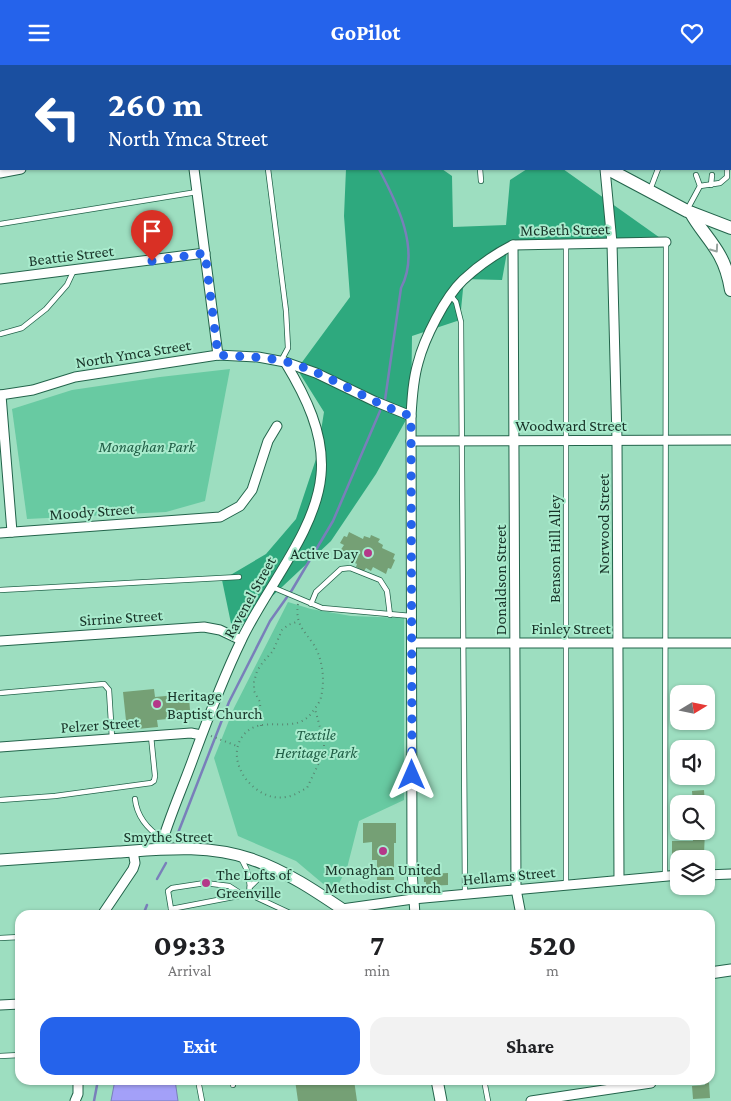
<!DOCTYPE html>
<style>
body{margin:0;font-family:"Crimson Pro",serif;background:#f2f2f2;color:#202124;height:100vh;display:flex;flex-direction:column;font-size:19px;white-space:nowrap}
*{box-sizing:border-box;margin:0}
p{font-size:16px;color:#757577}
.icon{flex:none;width:28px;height:28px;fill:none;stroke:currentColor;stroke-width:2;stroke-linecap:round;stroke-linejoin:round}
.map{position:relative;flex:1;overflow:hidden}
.side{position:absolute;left:15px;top:845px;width:700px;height:175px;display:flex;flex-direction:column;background:#fff;border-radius:15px;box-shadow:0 1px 4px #0004}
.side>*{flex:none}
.guide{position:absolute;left:0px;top:0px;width:731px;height:105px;box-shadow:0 1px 4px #0004;background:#1a4fa0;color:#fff;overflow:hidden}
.needle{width:32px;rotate:80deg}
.tools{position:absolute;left:670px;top:620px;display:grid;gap:10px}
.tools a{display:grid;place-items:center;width:45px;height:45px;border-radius:10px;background:#fff;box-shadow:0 1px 4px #0004;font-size:25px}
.pin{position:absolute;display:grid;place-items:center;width:42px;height:42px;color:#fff;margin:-51px -21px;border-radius:50% 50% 50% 0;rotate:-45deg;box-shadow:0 0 5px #0007}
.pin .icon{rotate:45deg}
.me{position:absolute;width:55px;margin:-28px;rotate:0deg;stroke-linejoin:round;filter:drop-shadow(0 0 4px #0008)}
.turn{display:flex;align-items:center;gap:18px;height:105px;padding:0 25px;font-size:22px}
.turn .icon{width:65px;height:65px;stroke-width:2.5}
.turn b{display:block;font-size:35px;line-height:42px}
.eta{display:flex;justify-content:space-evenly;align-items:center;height:85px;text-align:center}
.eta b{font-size:30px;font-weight:700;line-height:35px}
.primary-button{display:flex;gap:10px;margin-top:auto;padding:10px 25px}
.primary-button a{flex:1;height:58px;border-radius:15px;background:#2563eb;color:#fff;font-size:20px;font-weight:700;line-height:58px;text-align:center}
.primary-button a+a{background:#f2f2f2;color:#202124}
header{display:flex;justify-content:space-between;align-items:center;height:65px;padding:0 25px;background:#2563eb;color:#fff;font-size:22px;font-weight:700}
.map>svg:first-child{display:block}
.green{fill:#68caa2}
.forest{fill:#2ea97e}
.water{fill:#a3a0f8;stroke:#797fba}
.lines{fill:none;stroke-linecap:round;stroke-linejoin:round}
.stream{stroke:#797fba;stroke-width:2.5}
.building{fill:#75a075}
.service-casing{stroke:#23644b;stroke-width:6}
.minor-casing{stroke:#23644b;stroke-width:11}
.tertiary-casing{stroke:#23644b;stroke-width:13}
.secondary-casing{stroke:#23644b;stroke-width:14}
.path{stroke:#588671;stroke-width:2;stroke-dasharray:1 4;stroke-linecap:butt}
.service{stroke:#fff;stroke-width:4.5}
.minor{stroke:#fff;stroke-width:9}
.tertiary{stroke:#fff;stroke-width:11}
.secondary{stroke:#fff;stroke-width:12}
.oneway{stroke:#97a39e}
.route{stroke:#2563eb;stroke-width:9;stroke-dasharray:0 16.2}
.poi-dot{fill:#b43889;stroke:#a9ebcd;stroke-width:2}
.labels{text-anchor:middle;stroke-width:4;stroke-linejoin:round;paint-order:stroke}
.street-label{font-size:16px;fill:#183328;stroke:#a9ebcd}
.park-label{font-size:16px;font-style:italic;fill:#205e46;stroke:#a9ebcd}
.poi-label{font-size:16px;fill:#183328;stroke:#a9ebcd;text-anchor:start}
</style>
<header><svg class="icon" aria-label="menu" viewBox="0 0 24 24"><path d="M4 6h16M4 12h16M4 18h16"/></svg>GoPilot<svg class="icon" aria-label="heart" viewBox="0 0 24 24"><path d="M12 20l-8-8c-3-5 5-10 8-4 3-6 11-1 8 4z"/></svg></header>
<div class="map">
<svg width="731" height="1036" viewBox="0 0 731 1036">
<rect width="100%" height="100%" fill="#9ddec0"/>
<g class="green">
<polygon points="230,304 205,436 166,447 27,454 12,344 72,325 160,312"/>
<polygon points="288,537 311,544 351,551 404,553 404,735 359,756 347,803 334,828 296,796 238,771 214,693 234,643"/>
</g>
<polygon class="forest" points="346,104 442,104 452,111 453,162 506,160 510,115 527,104 563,104 663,175 509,176 502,215 464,214 460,255 412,271 411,346 376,409 331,476 233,568 222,515 266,489 296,454 317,391 324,347 297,304 350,232 344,151"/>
<polygon class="water" points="115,1015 175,1015 178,1036 111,1036"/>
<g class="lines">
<g class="stream">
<polyline points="338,0 338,1"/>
<path d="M379 104C397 138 421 185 401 223L385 335"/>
<polyline points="178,768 229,637 270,556 292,525 333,456 380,346"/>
<polyline points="157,814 166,798"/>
<polyline points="143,850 147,840"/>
<polyline points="94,1036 98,1015"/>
</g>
</g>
<g class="building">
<polygon points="349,467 363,474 364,471 370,473 371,470 380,474 378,477 383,480 382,483 395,489 393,494 395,495 391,504 388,503 386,509 373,502 371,506 366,503 364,506 356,502 357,499 351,496 353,493 340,486 344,480 340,478 344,471 347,472"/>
<polygon points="154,624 155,632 176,630 177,634 189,633 190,645 177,646 178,653 157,655 158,662 127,665 123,627"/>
<polygon points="704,725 705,739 693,739 692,726"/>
<polygon points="363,758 396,758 396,778 394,778 394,815 377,815 377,795 372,795 372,777 363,778"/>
<polygon points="692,766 705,766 704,789 672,790 672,776 693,776"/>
<polygon points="448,808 448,820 426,821 426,817 424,817 424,810 426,809"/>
<polygon points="463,845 464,850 443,850 443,849"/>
<polygon points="244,1015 267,1015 267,1017 245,1020"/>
<polygon points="295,1015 354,1015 357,1036 298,1036"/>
<polygon points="705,1017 709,1017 710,1033 693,1034 692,1021 705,1020"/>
</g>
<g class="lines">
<defs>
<g id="service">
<polyline points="253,0 253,1"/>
<polyline points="306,0 306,1"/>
<polyline points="600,0 602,1"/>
<polyline points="433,1 434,0"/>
<polyline points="506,1 507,0"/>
<polyline points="554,1 555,0"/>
<polyline points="584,1 584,0"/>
<polyline points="730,33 731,33"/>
<polyline points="0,47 1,46"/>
<polyline points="730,61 731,61"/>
<polyline points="730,77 731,77"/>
<polyline points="268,104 286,246 288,283 281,296"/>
<polyline points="480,104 481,116"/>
<polyline points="711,120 712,110"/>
<polyline points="700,121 720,118 727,112 727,104"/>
<polyline points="650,125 658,104"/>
<polyline points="687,145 700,121 696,110"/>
<polyline points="0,159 197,127"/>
<polyline points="566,179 566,820"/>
<polyline points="451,231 456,237 461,257 465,829"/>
<polyline points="0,269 22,263 46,244 67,220 74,205"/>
<polyline points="272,522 322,543 411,551"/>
<polyline points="0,525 239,512"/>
<polyline points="311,539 316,527 341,504 350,503 380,515 387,526 390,550"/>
<polyline points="0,628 104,619 109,625 112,673"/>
<path d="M135 734C137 752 147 764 163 774"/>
<polyline points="0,735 55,731 151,718 154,716 155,711 151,671"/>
<path d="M242 795C248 805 251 818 249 829"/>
<polyline points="665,811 666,177"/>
<polyline points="250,822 261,811 273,807"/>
<polyline points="171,844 168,826 172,823 205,818 229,821 243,830"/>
<polyline points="172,850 171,844 249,829 292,849"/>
<polyline points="0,873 20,872"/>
<polyline points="0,991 20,990"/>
<polyline points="198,1015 202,1036"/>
<polyline points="232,1015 233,1020"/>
<polyline points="484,1015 488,1036"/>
</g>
<g id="minor">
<polyline points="180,0 180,1"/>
<polyline points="194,104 218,290"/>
<polyline points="605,104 612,178 617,375 619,815"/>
<polyline points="0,108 21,104"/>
<polyline points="513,180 516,824 521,850"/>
<polyline points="0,214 205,188"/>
<polyline points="0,330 33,325 75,312 218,290 258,292 285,297 316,308 374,336 411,351"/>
<polyline points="1,330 12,467"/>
<polyline points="411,376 731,375"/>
<polyline points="0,468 220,452 240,441 252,425 268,376 277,361"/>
<polyline points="0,576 204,562 220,565 241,575"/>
<polyline points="412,578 731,578"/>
<polyline points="0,682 191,668 201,670"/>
<path d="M160 784C169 752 183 722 194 691 208 653 223 613 241 576 265 524 316 467 321 410 325 369 305 330 285 297"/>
<polyline points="706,810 731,809"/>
<polyline points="342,844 413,834 679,810"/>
<polyline points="102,850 133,804 135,798 133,786"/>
<path d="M415 850 412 805 411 351C412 333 413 315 418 298 424 274 445 232 463 215 478 201 495 189 513 180L666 177"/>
<polyline points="0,940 20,939"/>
<polyline points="75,1036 78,1029 78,1015"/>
<polyline points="531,1036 651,1018"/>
</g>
<g id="tertiary">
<path d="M0 795C39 792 79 790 118 787 163 784 208 779 251 794 287 806 320 829 351 850"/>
<polyline points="710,908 731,905"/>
<polyline points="437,1015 441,1036"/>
</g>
<g id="secondary">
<polyline points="14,0 39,0"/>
<polyline points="418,0 420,1"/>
<polyline points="608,104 687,146 731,163"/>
<path d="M691 148C699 163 712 176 720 191 726 202 729 213 731 225"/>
</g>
</defs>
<use href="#service" class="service-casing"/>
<use href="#minor" class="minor-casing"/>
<use href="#tertiary" class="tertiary-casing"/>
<use href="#secondary" class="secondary-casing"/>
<g class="path">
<path d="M298 539C295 560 304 565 314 580 323 595 325 616 321 632 320 637 316 642 313 646 296 673 260 646 242 672 224 698 256 738 286 732 294 731 300 726 307 723L324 687V677L315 644"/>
<polyline points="261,661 260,637 254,626 254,617 257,606 263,597 273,586 282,565 288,560 299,556"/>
<polyline points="211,671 237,681"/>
</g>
<use href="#service" class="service"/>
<use href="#minor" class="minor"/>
<use href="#tertiary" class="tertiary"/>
<use href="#secondary" class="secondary"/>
</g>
<defs><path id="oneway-chevron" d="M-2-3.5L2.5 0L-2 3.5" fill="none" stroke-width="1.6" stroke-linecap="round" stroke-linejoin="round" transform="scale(1.25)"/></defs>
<use class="oneway" href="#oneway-chevron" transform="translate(715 184) rotate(55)"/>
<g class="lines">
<path class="route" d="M152 196 205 188 218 290C241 292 264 291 287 297 330 309 368 337 411 351L412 710"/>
</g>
<g class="poi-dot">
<circle cx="368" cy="488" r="5"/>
<circle cx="157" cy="639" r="5"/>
<circle cx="383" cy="786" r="5"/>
<circle cx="206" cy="818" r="5"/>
</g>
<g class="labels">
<g class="street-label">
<text transform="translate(565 164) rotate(-1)" y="6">McBeth Street</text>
<text transform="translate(71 190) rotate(-7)" y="6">Beattie Street</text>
<text transform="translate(133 288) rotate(-9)" y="6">North Ymca Street</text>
<text x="571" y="366">Woodward Street</text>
<text transform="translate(92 446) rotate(-4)" y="6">Moody Street</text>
<text transform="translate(603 459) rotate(-90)" y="6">Norwood Street</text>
<text transform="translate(554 484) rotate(-90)" y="6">Benson Hill Alley</text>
<text transform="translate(500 515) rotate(-90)" y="6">Donaldson Street</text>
<text transform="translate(249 532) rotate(-61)" y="6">Ravenel Street</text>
<text transform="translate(121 552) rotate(-4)" y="6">Sirrine Street</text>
<text x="571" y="569">Finley Street</text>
<text transform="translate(100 659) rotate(-4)" y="6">Pelzer Street</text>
<text x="168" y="777">Smythe Street</text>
<text transform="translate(509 810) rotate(-5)" y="6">Hellams Street</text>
</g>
<g class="park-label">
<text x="147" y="387">Monaghan Park</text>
<text x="316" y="675">Textile<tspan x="316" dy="18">Heritage Park</tspan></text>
</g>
<g class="poi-label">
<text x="358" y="494" text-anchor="end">Active Day</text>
<text x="167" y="636">Heritage<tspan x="167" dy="18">Baptist Church</tspan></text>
<text x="383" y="810" text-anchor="middle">Monaghan United<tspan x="383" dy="18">Methodist Church</tspan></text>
<text x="216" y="815">The Lofts of<tspan x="216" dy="18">Greenville</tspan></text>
</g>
</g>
</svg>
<div class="tools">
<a><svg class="needle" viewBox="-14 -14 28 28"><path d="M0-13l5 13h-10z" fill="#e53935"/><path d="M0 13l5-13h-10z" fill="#757577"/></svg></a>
<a><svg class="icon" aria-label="sound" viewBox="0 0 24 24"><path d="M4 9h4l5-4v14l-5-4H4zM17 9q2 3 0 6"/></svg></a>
<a><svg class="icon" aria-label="search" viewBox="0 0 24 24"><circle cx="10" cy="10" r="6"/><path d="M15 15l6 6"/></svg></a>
<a><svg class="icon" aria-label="layers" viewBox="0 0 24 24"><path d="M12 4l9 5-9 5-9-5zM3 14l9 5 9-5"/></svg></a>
</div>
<div class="pin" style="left:152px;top:196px;background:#d93025"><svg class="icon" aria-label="arrive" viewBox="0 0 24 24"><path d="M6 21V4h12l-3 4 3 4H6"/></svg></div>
<svg class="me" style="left:412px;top:710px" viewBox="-20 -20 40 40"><path d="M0-17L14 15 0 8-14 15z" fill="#2563eb" stroke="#fff" stroke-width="4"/></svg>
<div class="guide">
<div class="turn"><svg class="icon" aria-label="left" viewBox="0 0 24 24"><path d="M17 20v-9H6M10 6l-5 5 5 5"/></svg><div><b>260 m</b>North Ymca Street</div></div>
</div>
<section class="side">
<div class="eta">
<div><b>09:33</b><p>Arrival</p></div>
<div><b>7</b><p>min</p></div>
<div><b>520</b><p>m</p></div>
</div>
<div class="primary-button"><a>Exit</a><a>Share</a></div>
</section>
</div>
